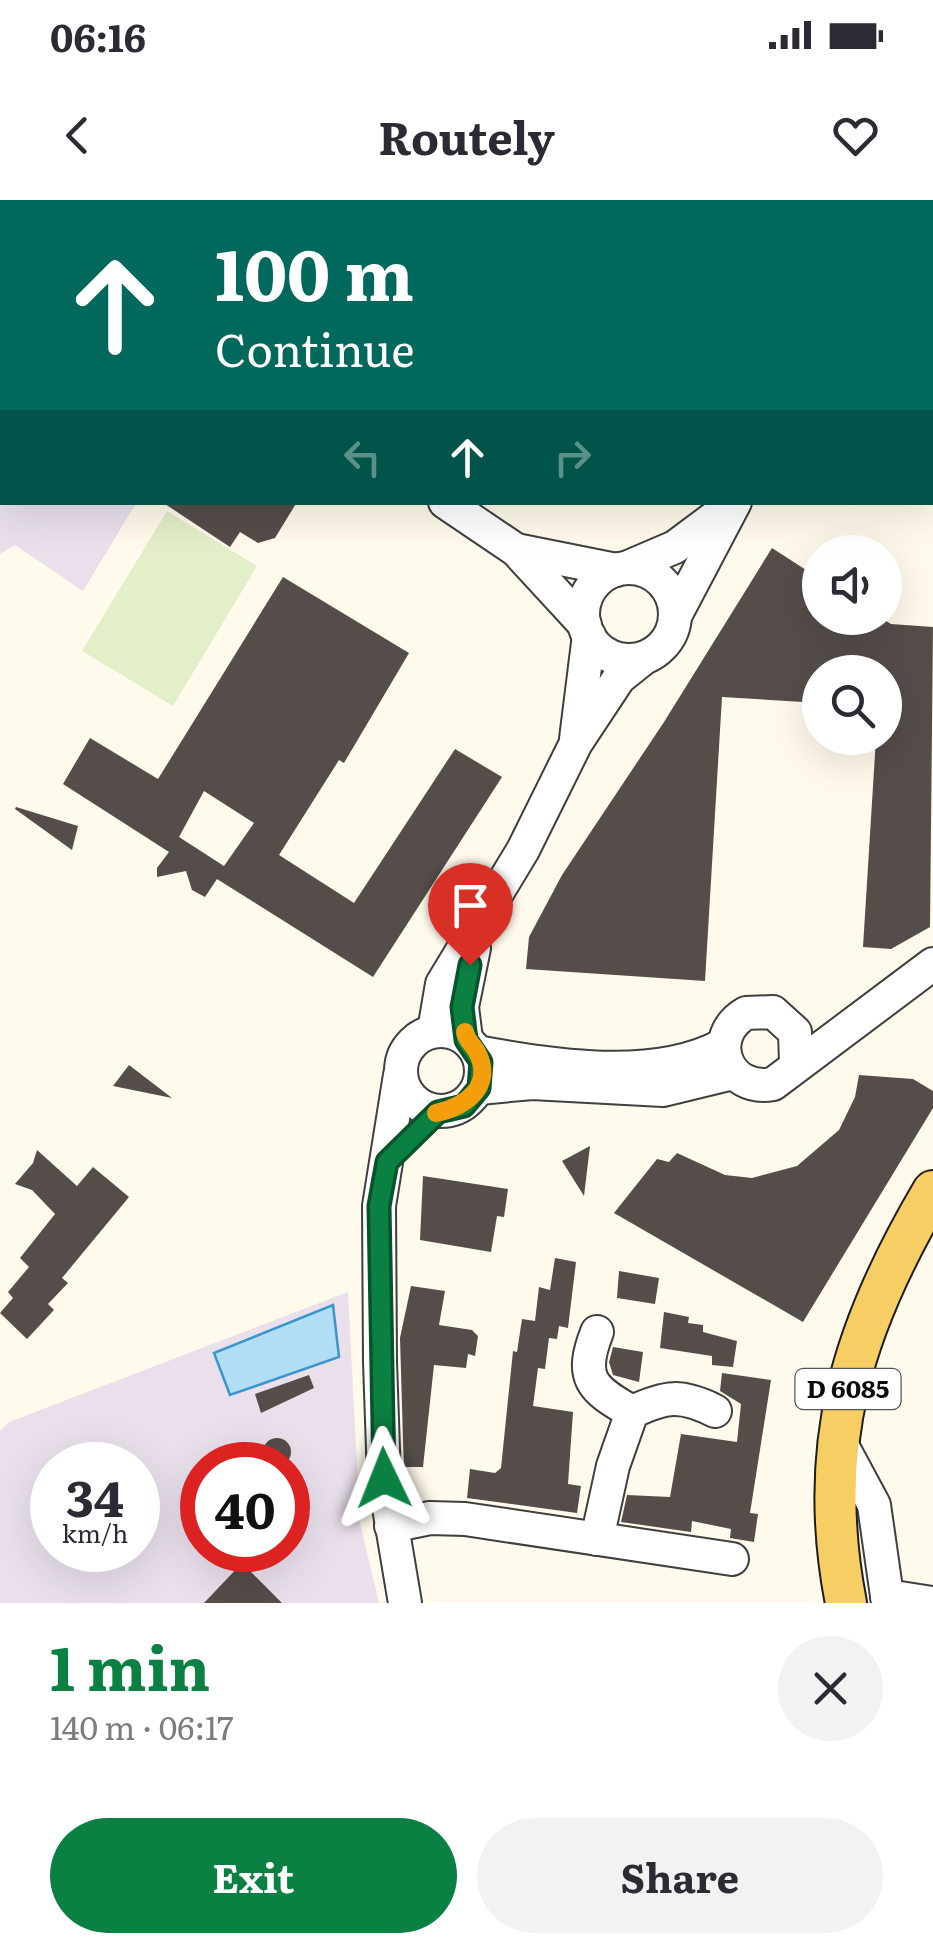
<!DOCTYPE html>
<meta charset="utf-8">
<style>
body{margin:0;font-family:Literata,serif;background:#f2f2f3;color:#2b2b33;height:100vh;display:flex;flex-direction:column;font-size:38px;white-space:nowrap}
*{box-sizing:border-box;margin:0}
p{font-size:32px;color:#7c7c81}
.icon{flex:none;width:55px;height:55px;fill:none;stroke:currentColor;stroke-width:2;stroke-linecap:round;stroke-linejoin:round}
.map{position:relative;height:1403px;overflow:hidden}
.sheet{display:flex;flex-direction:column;background:#fff;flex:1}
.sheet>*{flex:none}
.guide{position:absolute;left:0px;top:0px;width:935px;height:305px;box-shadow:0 10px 40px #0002;background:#00695c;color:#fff;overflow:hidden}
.tools{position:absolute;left:802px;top:335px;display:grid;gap:20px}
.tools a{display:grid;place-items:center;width:100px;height:100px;border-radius:50%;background:#fff;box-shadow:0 10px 40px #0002;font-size:50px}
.speed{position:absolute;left:30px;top:1242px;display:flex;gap:20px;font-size:50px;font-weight:700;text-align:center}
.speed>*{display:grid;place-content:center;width:130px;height:130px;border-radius:50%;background:#fff;box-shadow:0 10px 40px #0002;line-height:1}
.speed small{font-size:25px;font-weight:400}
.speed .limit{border:15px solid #d22;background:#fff;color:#111}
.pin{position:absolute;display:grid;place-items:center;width:85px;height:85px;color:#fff;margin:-102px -42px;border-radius:50% 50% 50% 0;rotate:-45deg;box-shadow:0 0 10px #0007}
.pin .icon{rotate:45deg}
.me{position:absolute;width:110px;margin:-55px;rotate:358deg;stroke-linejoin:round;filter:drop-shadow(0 0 8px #0008)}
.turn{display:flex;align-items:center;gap:35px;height:210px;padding:0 50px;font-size:45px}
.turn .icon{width:130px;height:130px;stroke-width:2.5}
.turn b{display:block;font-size:70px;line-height:85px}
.lanes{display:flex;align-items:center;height:95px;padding:0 50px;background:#0003;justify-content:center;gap:50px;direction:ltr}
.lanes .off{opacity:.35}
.round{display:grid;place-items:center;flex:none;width:105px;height:105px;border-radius:52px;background:#f2f2f3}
.summary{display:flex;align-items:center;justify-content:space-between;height:170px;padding:0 50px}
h1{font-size:60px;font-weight:700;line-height:75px;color:#0b8043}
.primary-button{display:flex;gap:20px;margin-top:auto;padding:20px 50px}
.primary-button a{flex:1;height:115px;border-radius:60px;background:#0b8043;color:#fff;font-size:40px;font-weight:700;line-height:115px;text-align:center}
.primary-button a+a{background:#f2f2f3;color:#2b2b33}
.status{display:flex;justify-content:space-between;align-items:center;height:70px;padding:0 50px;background:#fff;direction:ltr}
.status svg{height:28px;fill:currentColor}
header{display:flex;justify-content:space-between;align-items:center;height:130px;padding:0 50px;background:#fff;font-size:45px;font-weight:700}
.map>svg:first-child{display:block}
.industrial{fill:#e9e0eb;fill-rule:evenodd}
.pitch{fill:#e3efc8}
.water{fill:#b1def5;stroke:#3995cb;stroke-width:2.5}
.building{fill:#544d49;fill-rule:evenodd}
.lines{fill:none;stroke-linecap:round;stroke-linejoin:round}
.minor-casing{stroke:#3f3f3f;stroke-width:36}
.major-casing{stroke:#1d1d1d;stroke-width:44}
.minor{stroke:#fff;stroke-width:32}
.major{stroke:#f6ce64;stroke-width:40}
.route-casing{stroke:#07532c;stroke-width:25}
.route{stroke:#0b8043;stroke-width:18}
.slow{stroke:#f59e0b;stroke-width:18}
.labels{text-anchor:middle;stroke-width:10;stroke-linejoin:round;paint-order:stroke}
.shield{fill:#fff;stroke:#555;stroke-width:2.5}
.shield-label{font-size:25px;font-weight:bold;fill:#0c0c0c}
</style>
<div class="status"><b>06:16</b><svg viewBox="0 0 49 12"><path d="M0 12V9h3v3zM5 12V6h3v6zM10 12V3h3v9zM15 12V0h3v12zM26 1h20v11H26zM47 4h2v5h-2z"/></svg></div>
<header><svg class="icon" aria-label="back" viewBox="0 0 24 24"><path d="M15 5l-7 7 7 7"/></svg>Routely<svg class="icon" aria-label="heart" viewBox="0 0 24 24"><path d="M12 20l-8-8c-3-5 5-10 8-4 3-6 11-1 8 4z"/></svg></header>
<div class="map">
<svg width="933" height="1403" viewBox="0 0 933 1403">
<rect width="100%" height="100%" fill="#fffaeb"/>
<g class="industrial">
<polygon points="0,40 2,302 136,303 83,391 15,345 0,354"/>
<path d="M348 1092 360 1323 379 1403H0V1231L9 1222ZM52 1265H138V1350H52ZM202 1265H288V1350H202Z"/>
</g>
<polygon class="pitch" points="167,311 257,366 173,506 82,451"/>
<polygon class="water" points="333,1105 339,1157 230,1195 214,1153"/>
<g class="building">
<polygon points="162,302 297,302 275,338 258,343 240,332 230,347"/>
<polygon points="772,348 820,379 820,418 881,418 891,424 933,427 930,727 891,749 863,747 876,538 885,538 885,472 820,472 820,503 722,497 705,781 526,769 529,737 562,675 664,522"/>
<path d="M283 377 409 453 344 563 339 560 279 655 354 703 455 549 502 577 373 777 217 679 205 697 192 690 186 671 157 677V668L169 652 63 584 90 538 158 579ZM204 591 254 623 224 666 179 637Z"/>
<polygon points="16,607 78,626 72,650 15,609"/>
<polygon points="129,865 172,898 113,886"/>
<polygon points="859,875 913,879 933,891 933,908 803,1122 614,1013 657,959 669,962 677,953 725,975 752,978 797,966 839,930 855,897"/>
<polygon points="590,946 584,996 562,961"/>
<polygon points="37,950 77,986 93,967 129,997 62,1078 68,1083 48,1104 54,1110 27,1139 0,1113 13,1098 8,1092 29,1067 20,1058 55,1014 32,990 15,984 33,963"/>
<polygon points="423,976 508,989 504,1017 497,1016 491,1052 420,1040"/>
<polygon points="555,1058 576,1062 568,1128 559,1126 557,1139 549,1138 545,1169 538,1168 533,1206 573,1212 568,1284 581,1286 577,1313 467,1298 470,1269 495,1273 501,1268 513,1151 517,1152 522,1119 535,1121 539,1087 550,1090"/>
<polygon points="619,1071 659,1078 655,1104 617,1098"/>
<polygon points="411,1086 445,1091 439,1125 472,1130 478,1136 475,1156 468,1154 466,1168 434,1165 423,1267 404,1267 403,1240 400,1138"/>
<polygon points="664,1112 689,1117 688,1123 703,1125 703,1132 737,1141 733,1167 712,1165 712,1156 660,1148"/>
<polygon points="613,1147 643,1152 639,1182 613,1175 609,1162"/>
<polygon points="722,1173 771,1180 750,1313 758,1314 754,1342 730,1338 731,1329 692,1321 691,1332 621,1322 627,1295 670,1297 681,1234 737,1242 741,1204 720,1191"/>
<polygon points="309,1175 314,1188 261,1213 255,1194"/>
<circle cx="277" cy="1252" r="14"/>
<polygon points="242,1363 282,1403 204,1403"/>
</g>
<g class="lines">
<defs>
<g id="minor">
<polyline points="885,2 887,0"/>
<polyline points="0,17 2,19"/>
<polyline points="445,302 516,350 585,425"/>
<polyline points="516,350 616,370"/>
<polyline points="626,368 675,347 726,309"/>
<circle cx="629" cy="414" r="46"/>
<polyline points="675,416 735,302"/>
<polyline points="576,539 589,435"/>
<circle cx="441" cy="871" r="40"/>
<polyline points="434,831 442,784 523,650 576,543 619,478 644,458"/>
<polyline points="466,839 462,807 474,748"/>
<path d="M477 852C551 866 655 882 723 845"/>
<path d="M796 863 795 832 773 812 746 813C705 837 727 893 773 884L933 764"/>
<polyline points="400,875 379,1006 380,1162 384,1278 405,1403"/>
<polyline points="479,888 532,883 663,890 733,873"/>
<path d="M597 1132C579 1178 591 1189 632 1212L613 1266 597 1339"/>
<path d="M632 1212C666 1196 681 1194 715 1211"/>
<polyline points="838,1238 874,1305 888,1403"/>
<polyline points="391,1326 430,1318 465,1319 732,1359"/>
<polyline points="887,1396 931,1403"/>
</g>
<path id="major" d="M846 1403C815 1245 853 1126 933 991"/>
</defs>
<use href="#minor" class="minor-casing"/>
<use href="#major" class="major-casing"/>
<use href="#minor" class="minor"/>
<use href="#major" class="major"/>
</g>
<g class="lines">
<defs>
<polyline id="route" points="384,1278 379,1006 387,962 438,912 464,906 479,888 481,862 466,840 462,807 470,765"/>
</defs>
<use href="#route" class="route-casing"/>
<use href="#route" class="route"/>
<path class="slow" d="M436 913C465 907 495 886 477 852 472 843 467 842 465 832"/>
</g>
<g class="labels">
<rect class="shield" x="795.5" y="1169" width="105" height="40" rx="8"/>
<g class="shield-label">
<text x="848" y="1198">D 6085</text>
</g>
</g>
</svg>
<div class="tools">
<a><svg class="icon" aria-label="sound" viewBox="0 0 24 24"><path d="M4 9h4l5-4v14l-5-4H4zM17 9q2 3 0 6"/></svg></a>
<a><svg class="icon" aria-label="search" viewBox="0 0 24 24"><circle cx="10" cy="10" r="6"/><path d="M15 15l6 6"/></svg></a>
</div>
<div class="speed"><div>34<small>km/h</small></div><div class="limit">40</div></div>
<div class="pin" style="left:470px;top:765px;background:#d93025"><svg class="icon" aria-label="arrive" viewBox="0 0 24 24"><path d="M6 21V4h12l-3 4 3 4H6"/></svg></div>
<svg class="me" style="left:384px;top:1278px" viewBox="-20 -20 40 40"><path d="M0-17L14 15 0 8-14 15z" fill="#0b8043" stroke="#fff" stroke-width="4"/></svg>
<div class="guide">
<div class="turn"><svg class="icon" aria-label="ahead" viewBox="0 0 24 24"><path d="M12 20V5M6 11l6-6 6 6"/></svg><div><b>100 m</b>Continue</div></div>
<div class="lanes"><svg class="icon off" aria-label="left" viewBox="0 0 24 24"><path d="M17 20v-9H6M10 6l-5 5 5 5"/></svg><svg class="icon" aria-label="ahead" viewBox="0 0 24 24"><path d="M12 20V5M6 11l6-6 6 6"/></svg><svg class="icon off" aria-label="right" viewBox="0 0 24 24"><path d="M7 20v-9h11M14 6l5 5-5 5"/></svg></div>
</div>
</div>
<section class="sheet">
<div class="summary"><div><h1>1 min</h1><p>140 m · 06:17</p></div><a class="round"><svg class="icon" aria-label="close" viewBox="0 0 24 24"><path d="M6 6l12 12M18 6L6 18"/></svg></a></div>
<div class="primary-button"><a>Exit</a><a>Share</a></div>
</section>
